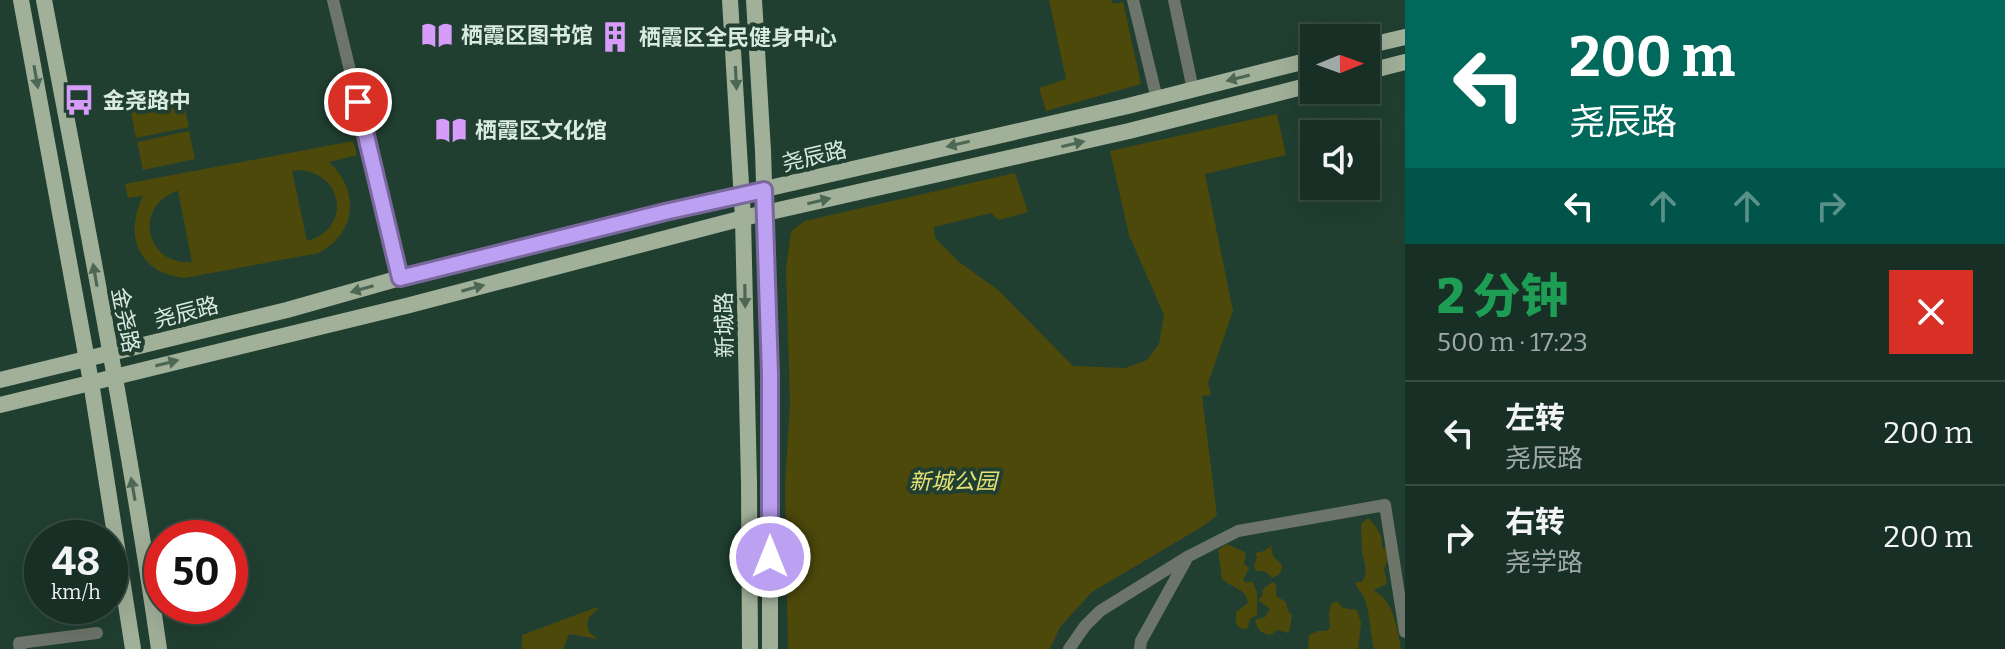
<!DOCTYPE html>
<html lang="zh">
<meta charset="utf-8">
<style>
body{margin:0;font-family:Bitter,"Noto Sans SC",serif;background:#21372d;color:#f1f3f6;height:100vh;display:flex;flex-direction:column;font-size:30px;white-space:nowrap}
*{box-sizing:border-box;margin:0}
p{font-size:26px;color:#9fa9a7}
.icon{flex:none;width:44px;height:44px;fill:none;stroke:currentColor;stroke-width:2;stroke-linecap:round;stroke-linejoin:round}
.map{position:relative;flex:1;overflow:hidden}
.sheet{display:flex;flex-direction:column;background:#182f25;width:600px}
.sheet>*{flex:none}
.banner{background:#00695c;color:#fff;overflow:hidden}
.needle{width:52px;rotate:89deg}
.tools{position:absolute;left:1300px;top:24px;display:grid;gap:16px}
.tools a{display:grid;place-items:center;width:80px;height:80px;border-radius:0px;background:#182f25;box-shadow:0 8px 32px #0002,0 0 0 2px #364a42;font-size:40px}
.speed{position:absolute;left:24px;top:520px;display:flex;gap:16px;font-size:40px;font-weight:700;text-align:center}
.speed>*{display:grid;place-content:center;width:104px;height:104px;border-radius:50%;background:#182f25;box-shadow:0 8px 32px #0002,0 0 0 2px #364a42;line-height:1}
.speed small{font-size:20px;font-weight:400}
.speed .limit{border:12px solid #d22;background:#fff;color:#111}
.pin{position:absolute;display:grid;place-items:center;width:68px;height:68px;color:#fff;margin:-34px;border:4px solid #fff;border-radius:50%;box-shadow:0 2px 8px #0007}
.me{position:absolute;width:88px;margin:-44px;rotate:0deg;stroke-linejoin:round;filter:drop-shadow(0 0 6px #0008)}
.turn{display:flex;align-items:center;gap:28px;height:168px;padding:0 32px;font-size:36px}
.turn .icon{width:104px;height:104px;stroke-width:2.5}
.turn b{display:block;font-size:56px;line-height:68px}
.lanes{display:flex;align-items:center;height:76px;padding:0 32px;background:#0003;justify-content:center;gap:40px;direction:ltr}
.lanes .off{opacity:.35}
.round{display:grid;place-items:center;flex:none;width:84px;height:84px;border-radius:0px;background:#21372d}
.head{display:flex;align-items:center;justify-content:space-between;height:136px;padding:0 32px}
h1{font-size:48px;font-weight:800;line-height:60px;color:#1e9e55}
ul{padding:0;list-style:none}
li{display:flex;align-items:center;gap:24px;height:104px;padding:0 32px;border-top:2px solid #364a42}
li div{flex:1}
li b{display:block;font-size:30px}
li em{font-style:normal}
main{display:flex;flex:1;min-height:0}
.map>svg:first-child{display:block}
.green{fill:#4d490b;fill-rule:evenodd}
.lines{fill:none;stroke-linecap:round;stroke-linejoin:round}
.minor{stroke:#6d7469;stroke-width:12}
.major{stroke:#a1b099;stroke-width:16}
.oneway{fill:#4d6755}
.route-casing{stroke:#7a689d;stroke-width:20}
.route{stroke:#bca0f2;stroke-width:14}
.labels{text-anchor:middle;stroke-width:8;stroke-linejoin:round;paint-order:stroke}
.poi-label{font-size:22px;font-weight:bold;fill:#d8eae1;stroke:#203f31;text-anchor:start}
.street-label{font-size:22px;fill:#d8eae1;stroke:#203f31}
.park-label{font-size:22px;font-style:italic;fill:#e8e175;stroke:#203f31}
</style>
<main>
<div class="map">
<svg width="1405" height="649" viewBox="0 0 1405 649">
<rect width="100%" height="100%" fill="#203f31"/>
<g class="green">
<polygon points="1049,0 1111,0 1113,4 1123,2 1141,84 1046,111 1039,88 1066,79"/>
<polygon points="182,96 189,127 136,138 130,107"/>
<polygon points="1277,114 1286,155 1205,174 1233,311 1208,383 1211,395 1202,396 1217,515 1205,525 1092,592 1060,627 1050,649 788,649 785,485 790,404 786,270 791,231 805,221 1015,173 1028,212 999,220 991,213 934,227 935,238 958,261 998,290 1073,366 1125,368 1147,360 1159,344 1164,315 1129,235 1110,151"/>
<polygon points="189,131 195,159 143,170 137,142"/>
<path d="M353 141 357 155 329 162C360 191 357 232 319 253L184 278C138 273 124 235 143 196L128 198 125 184ZM300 170C345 174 351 230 307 241L292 171ZM177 191H178L192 262C145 266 133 206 177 191Z"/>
<path d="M1368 518C1376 526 1384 536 1382 547L1387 549 1389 557 1384 569 1387 584 1373 590C1394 601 1397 627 1401 649H1374C1370 634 1370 613 1365 600 1363 593 1357 589 1355 582H1362C1370 570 1363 563 1362 551 1362 542 1361 533 1361 524Z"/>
<path d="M1227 544 1246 553 1244 564 1249 568 1243 580 1247 583 1252 581 1257 592V615L1250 619 1248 628 1242 629 1236 624V612L1248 603C1246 588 1232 588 1222 579L1218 550Z"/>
<path d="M1271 546 1273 556 1282 565C1282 572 1279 575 1273 578L1264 571H1256L1254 565 1257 558 1255 553 1264 551Z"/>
<path d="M1273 582 1276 585V596L1286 602 1288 611 1292 615 1290 629 1288 633 1278 630 1270 635C1260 633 1257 629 1255 620L1265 617 1270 609 1258 600 1263 595 1262 592 1265 587Z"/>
<polygon points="1337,601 1343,608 1357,610 1361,623 1358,649 1308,649 1309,635 1318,631 1326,631 1330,628 1329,614 1331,604"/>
<path d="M597 607 598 609C589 616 584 622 590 633L598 639 569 634 563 649H522V635Z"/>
</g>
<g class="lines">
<g class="minor">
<polyline points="333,0 400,278"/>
<polyline points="1133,0 1157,99"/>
<polyline points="1174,0 1193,90"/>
<polyline points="20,649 19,643 97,633"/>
<polyline points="1069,649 1085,626 1100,611 1187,557 1238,531 1385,505 1405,632"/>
<polyline points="1140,649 1141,641 1186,560"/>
</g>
<g class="major">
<polyline points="21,0 91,382 133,649"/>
<path d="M44 0C85 216 128 432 159 649"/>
<polyline points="730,0 743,218 749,483 750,649"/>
<polyline points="754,0 763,151 770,374 770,649"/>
<polyline points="1366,46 1405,37"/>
<polyline points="1366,72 1405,62"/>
<polyline points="0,380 287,310 400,278 665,212 1128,106 1314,59"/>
<polyline points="0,405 406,306 743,218 1129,131 1314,84"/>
</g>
</g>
<defs><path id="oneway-solid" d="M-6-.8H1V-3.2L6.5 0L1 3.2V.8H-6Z" transform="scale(2)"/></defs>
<g class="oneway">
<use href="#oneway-solid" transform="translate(36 77) rotate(80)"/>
<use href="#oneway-solid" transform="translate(736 78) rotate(87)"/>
<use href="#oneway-solid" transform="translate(1238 78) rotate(166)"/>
<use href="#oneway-solid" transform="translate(958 144) rotate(167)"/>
<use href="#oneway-solid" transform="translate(1073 144) rotate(-13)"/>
<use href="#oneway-solid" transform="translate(819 201) rotate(-13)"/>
<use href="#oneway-solid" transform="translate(95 275) rotate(-100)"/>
<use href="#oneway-solid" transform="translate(473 288) rotate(-15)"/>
<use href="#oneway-solid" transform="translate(362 289) rotate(164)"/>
<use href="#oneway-solid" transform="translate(745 296) rotate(89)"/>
<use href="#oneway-solid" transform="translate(167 363) rotate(-14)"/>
<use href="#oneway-solid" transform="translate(133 489) rotate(-100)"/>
</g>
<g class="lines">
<defs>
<polyline id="route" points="358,102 400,278 665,212 764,190 770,374 770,557"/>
</defs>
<use href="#route" class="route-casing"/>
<use href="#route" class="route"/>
</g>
<defs>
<symbol id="library-bare" viewBox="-9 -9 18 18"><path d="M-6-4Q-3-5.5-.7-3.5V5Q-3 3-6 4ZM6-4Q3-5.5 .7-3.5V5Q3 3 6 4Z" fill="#d79bf9" stroke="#203f31" stroke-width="2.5" paint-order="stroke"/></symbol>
<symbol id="building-bare" viewBox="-9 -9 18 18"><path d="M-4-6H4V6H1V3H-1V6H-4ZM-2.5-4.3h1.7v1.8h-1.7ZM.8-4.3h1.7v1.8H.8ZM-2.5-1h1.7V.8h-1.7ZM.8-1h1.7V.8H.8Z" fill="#d79bf9" stroke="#203f31" stroke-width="2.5" paint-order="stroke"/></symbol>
<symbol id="bus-bare" viewBox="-9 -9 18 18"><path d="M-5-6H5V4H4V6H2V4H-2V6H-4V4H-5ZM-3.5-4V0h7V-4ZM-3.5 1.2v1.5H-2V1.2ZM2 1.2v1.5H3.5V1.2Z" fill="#d79bf9" stroke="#203f31" stroke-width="2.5" paint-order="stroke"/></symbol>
</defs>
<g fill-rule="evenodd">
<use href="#library-bare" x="415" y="13" width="44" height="44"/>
<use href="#building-bare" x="593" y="15" width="44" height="44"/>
<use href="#bus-bare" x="57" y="78" width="44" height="44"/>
<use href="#library-bare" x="429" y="108" width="44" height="44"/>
</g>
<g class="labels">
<g class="poi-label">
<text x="461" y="43">栖霞区图书馆</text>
<text x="639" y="45">栖霞区全民健身中心</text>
<text x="103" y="108">金尧路中</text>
<text x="475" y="138">栖霞区文化馆</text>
</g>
<g class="street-label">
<text transform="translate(814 156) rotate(-13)" y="8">尧辰路</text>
<text transform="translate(186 312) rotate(-14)" y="8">尧辰路</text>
<text transform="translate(126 320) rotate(79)" y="8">金尧路</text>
<text transform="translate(724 325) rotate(-91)" y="8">新城路</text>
</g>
<g class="park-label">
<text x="953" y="489">新城公园</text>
</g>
</g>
</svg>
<div class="tools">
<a><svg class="needle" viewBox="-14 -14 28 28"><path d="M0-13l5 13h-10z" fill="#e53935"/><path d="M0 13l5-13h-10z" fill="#9fa9a7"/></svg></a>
<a><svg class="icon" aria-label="sound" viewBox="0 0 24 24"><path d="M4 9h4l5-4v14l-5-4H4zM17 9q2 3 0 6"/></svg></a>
</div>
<div class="speed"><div>48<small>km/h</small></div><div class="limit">50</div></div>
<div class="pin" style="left:358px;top:102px;background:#d93025"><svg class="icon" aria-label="arrive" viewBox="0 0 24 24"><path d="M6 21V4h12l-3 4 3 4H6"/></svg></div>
<svg class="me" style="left:770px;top:557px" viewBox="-20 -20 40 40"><circle r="17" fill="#bca0f2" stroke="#fff" stroke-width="3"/><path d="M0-11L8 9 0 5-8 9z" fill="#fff"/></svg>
</div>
<section class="sheet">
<div class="banner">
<div class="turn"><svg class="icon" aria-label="left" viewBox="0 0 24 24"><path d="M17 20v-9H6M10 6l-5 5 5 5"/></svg><div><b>200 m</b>尧辰路</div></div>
<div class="lanes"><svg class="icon" aria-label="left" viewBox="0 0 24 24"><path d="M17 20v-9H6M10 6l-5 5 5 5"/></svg><svg class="icon off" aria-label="ahead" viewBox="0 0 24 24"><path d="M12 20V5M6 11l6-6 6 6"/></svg><svg class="icon off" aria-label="ahead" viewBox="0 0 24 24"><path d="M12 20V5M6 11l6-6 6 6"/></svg><svg class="icon off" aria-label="right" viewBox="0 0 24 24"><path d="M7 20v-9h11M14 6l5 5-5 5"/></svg></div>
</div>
<div class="head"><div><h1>2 分钟</h1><p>500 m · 17:23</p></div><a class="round" style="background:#d93025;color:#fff"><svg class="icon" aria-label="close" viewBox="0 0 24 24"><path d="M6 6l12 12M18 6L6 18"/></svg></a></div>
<ul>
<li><svg class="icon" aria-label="left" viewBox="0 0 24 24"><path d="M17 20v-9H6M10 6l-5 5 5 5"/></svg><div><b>左转</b><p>尧辰路</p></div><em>200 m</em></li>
<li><svg class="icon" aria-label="right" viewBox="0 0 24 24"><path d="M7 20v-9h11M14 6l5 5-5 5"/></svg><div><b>右转</b><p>尧学路</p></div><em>200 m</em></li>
</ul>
</section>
</main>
